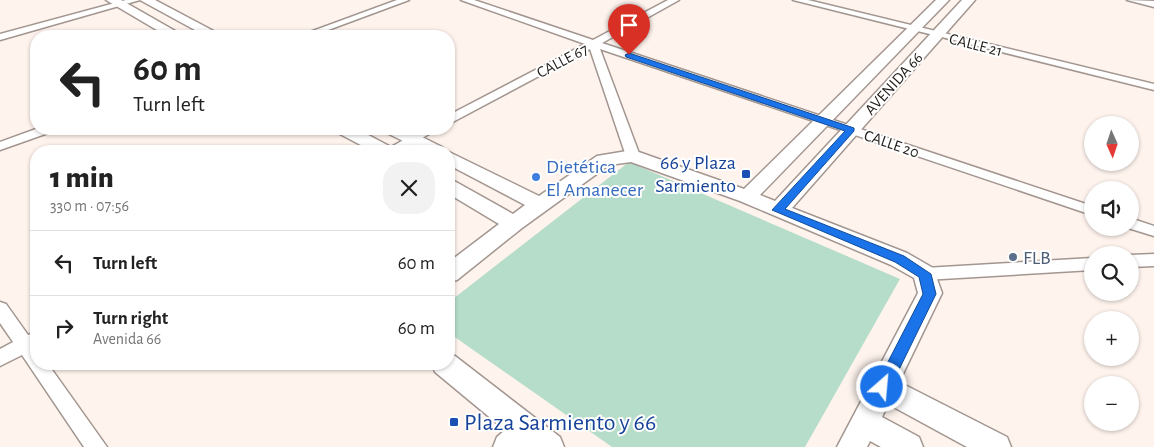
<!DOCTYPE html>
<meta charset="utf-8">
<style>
body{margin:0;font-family:"Alegreya Sans",sans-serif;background:#f2f2f2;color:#222;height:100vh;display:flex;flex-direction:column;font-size:19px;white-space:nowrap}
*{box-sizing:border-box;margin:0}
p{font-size:16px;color:#767676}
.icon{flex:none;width:28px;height:28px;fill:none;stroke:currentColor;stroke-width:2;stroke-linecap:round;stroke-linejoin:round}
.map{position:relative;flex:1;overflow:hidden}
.panel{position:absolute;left:30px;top:145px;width:425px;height:225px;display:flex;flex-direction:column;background:#fff;border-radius:20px;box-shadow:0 1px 4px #0004}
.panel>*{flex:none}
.banner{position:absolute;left:30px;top:30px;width:425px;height:105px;border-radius:20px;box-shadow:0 1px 4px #0004;background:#fff;color:#222;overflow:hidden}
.needle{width:32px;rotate:177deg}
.controls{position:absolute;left:1084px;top:116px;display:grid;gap:10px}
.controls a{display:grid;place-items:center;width:55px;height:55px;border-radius:50%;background:#fff;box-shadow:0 1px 4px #0004;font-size:25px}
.pin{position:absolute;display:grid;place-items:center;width:42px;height:42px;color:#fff;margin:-51px -21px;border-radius:50% 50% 50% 0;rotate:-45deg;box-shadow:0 0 5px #0007}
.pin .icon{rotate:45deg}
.me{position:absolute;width:55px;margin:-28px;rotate:27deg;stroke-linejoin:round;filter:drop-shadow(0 0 4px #0008)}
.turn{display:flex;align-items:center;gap:18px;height:105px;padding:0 20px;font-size:22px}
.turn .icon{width:65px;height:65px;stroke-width:2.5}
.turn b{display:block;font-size:35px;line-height:42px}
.round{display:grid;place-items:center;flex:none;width:52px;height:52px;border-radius:20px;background:#f2f2f2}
.headline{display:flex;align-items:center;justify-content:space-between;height:85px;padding:0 20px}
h1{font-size:30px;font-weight:800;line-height:38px}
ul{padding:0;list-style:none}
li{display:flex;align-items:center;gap:15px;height:65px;padding:0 20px;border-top:1px solid #e0e0e0}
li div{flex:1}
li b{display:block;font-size:19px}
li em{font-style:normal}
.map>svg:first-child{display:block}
.green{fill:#b6ddc9}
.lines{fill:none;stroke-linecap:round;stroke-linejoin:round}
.minor-casing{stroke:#a39690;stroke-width:3}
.secondary-casing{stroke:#a39690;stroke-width:3}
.minor{fill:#fff;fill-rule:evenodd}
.secondary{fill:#fff;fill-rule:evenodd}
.route{fill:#1a73e8;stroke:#114b97}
.transit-dot{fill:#1a4fb4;stroke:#fff;stroke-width:2}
.shop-dot{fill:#3f7fe0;stroke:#fff;stroke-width:2}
.service-dot{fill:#5c6f8a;stroke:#fff;stroke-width:2}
.labels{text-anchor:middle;stroke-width:4;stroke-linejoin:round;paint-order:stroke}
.far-street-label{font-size:16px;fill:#1e1a17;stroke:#fff}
.transit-label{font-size:20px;fill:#164399;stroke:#fff;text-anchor:end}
.shop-label{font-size:20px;fill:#366cbe;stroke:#fff;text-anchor:start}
.service-label{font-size:20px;fill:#4e5e75;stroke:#fff;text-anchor:start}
.near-transit-label{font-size:24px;fill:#164399;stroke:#fff;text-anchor:start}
</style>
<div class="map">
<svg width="1154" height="447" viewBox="0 0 1154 447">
<rect width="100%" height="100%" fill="#fef3ed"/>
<polygon class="green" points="629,162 900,279 805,447 612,447 449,333 449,302"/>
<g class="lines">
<defs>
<g id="minor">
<polygon points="126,0 140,0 0,40 0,34"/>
<polygon points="397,0 409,0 312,36 299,36"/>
<polygon points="461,0 474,0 593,40 668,0 679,0 602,43 1092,206 1092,215 600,49 640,156 638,159 628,159 626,156 590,49 449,124 449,115 585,44"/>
<polygon points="793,0 808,0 1154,84 1154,90"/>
<polygon points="1127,0 1154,1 1154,7"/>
<polygon points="36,129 53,129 51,132 0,150 0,142"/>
<polygon points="423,129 438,129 399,151 384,151"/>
<polygon points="1130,218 1154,226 1154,236 1128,228 1130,228"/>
<polygon points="1154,254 1154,266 1130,267 1130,255"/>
<polygon points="1092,258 1092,270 925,280 919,278 917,274 919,270 925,268"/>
<polygon points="0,302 6,304 28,335 36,332 36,364 48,364 107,447 84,447 22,355 0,366 0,349 13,342 0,323"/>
</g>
<g id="secondary">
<polygon points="106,0 121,0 184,36 167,36"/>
<polygon points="140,0 155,0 223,36 206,36"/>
<polygon points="936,0 949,0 760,195 775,201 962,0 975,0 792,208 907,253 933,268 942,293 899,382 1007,437 1011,447 967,447 888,404 882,417 919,437 923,447 881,447 870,441 867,447 837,447 918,293 914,278 891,265 740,201 631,162 609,165 522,228 457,280 449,282 449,262 499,224 449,194 449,180 456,182 513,214 525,205 449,165 449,152 539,196 597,156 633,150 744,189"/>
<polygon points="335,129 357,129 391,147 394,151 372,151 338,133"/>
<polygon points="384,129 406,129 442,147 445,151 423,151 387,133"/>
<polygon points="449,354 455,356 560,437 564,447 493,447 497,437 505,430 435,372 432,364 449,364"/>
</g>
</defs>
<use href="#minor" class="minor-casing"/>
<use href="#secondary" class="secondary-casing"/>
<use href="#minor" class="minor"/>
<use href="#secondary" class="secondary"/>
</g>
<polygon class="route" points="629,53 854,128 854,131 785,209 904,256 931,274 936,294 888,392 882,394 877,392 875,387 923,294 919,277 895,262 772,210 845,131 626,57 625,55"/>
<g class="transit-dot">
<rect x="741" y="169" width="10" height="10" rx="2.5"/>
<rect x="449" y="417" width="10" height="10" rx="2.5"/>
</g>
<circle class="shop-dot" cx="536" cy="177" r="5"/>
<circle class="service-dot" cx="1013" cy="257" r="5"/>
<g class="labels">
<g class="far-street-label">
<text transform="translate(976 44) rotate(14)" y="6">CALLE 21</text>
<text transform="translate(562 60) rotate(-28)" y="6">CALLE 67</text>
<text transform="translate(893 83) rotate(-48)" y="6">AVENIDA 66</text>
<text transform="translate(892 143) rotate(19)" y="6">CALLE 20</text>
</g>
<g class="transit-label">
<text x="736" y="169">66 y Plaza<tspan x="736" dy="23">Sarmiento</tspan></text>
</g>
<g class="shop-label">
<text x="546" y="173">Dietética<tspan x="546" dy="23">El Amanecer</tspan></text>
</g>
<g class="service-label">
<text x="1023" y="264">FLB</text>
</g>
<g class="near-transit-label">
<text x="464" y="430">Plaza Sarmiento y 66</text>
</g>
</g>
</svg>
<div class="controls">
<a><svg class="needle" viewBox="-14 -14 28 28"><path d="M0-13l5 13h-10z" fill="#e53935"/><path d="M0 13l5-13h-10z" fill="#767676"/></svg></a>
<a><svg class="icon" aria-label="sound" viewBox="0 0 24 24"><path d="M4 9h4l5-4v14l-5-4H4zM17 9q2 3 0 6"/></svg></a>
<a><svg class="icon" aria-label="search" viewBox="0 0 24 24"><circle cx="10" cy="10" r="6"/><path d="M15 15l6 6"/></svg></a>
<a>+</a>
<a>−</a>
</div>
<div class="pin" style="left:629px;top:55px;background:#d93025"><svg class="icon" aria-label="arrive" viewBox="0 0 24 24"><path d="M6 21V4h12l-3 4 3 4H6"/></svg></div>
<svg class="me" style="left:882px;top:387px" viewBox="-20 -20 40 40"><circle r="17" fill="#1a73e8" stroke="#fff" stroke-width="3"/><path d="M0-11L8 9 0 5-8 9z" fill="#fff"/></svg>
<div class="banner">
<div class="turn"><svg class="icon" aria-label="left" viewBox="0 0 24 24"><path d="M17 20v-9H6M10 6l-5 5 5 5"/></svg><div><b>60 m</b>Turn left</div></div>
</div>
<section class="panel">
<div class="headline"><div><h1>1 min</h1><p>330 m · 07:56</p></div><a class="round"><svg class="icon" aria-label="close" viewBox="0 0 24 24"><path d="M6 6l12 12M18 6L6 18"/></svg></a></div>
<ul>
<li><svg class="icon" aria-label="left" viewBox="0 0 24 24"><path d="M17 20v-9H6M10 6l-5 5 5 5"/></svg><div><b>Turn left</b></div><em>60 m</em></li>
<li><svg class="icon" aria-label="right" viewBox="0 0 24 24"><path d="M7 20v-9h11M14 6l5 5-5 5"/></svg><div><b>Turn right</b><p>Avenida 66</p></div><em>60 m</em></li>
</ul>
</section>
</div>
